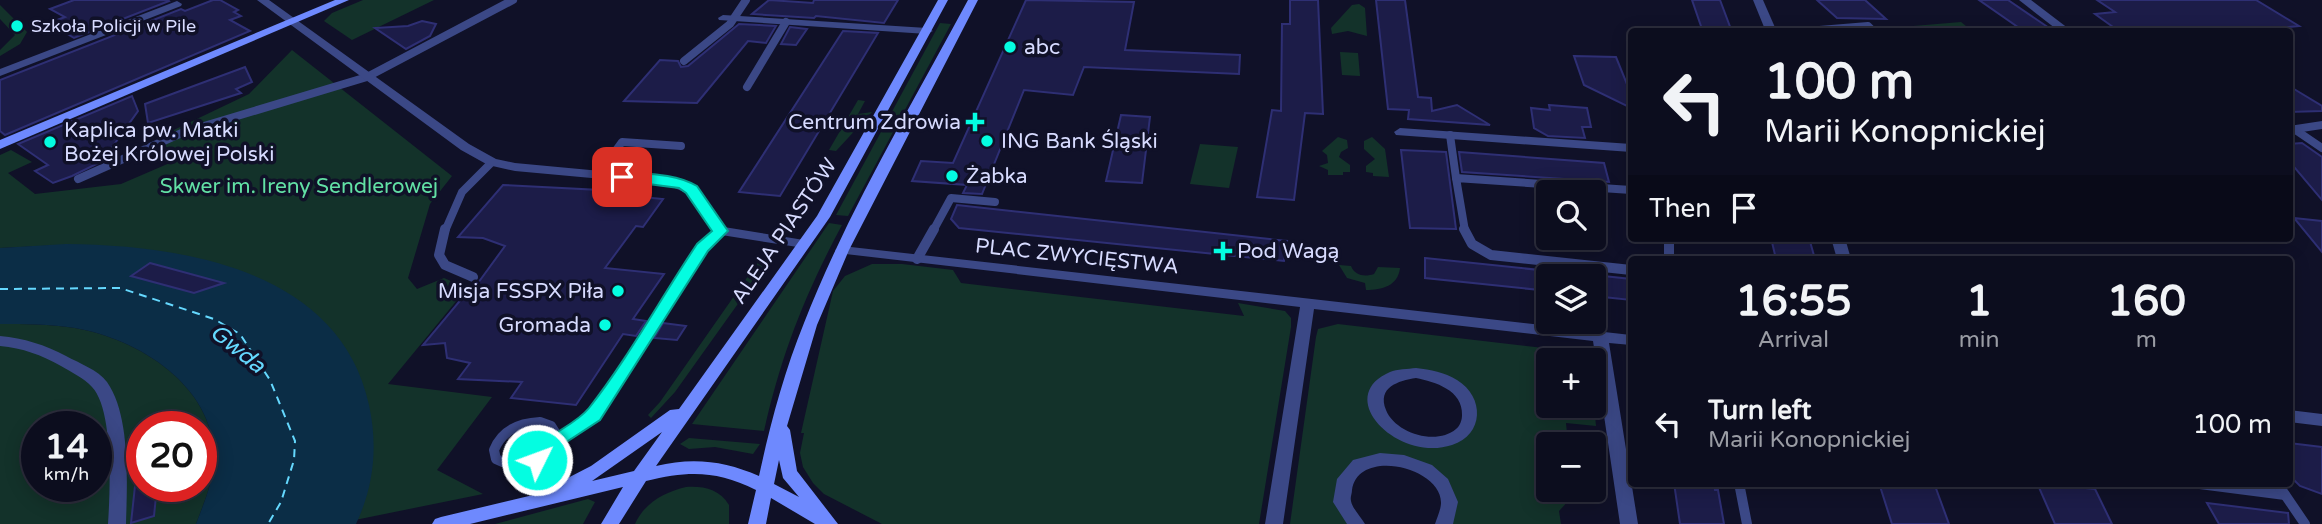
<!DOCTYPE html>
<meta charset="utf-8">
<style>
body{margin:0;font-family:"Varela Round",sans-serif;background:#151627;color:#f1f3f6;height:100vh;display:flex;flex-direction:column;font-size:26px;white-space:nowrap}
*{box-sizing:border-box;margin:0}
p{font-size:23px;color:#9a9ca4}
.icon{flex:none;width:38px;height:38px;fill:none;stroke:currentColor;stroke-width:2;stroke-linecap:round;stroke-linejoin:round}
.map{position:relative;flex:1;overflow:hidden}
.panel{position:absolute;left:1628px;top:256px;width:665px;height:231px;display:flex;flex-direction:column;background:#0c0d1e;border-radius:7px;box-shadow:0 4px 18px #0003,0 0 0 2px #2c2d3c}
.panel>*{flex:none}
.guide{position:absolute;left:1628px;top:28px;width:665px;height:214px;border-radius:7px;box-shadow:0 4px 18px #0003,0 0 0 2px #2c2d3c;background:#0c0d1e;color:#f1f3f6;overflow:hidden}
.controls{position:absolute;left:1536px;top:180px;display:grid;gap:14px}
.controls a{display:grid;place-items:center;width:70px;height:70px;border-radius:7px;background:#0c0d1e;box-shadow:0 4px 18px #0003,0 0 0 2px #2c2d3c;font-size:35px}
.speed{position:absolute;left:21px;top:411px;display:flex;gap:14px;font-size:35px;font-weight:700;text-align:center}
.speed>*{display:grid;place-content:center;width:91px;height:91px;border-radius:50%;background:#0c0d1e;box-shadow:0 4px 18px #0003,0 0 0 2px #2c2d3c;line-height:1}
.speed small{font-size:18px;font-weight:400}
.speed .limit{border:10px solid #d22;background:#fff;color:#111}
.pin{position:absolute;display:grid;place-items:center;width:60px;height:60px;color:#fff;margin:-30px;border-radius:14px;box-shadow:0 4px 10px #0006}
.me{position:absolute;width:77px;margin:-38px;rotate:48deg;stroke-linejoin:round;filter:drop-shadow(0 0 5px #0008)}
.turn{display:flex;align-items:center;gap:24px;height:147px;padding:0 21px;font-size:32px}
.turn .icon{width:91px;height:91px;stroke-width:2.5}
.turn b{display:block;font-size:49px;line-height:60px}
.then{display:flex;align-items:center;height:66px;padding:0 21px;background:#0003;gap:14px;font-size:26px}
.eta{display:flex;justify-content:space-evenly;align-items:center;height:119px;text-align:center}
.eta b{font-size:42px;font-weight:800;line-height:49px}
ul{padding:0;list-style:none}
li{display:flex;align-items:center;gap:21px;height:98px;padding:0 21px}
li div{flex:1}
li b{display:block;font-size:26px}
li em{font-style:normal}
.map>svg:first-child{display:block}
.green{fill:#13322a;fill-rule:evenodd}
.water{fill:#0b2d46}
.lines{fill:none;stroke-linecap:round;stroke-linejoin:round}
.ferry{stroke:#65d8fe;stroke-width:2;stroke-dasharray:8 6;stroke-linecap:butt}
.building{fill:#1c1c48;stroke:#2e2f74;stroke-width:2}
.lane-far1{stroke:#3b4886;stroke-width:8}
.lane{stroke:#3b4886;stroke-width:10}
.street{fill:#3b4886;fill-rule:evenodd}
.secondary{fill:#6e89fe;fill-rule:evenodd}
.route{fill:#04fde1;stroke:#03a492;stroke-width:2}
.poi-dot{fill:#04fde1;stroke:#101128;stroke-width:2.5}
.labels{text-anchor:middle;stroke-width:7;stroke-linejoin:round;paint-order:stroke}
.far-poi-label{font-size:18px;fill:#d7dbff;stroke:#101128;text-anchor:start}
.poi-label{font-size:21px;fill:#d7dbff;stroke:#101128;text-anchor:start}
.park-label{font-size:21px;fill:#62e0a5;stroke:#101128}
.street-label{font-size:21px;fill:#d7dbff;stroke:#101128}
.water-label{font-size:23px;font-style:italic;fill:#65d8fe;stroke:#101128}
</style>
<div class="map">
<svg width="2322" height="524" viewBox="0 0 2322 524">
<rect width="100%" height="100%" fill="#101128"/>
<g class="green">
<polygon points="363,0 434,0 352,40 324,21 332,13"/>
<polygon points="1359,4 1365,8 1367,36 1348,31 1332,34 1331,28 1352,5"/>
<polygon points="0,5 27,32 20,44 0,56 0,50 15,35 0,19"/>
<polygon points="1961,22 1972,31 1880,32 1877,29"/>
<polygon points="940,23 951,24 848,216 836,215"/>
<polygon points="292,50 452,176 430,204 408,278 417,289 444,278 467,288 388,384 492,397 437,470 483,494 355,520 62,245 0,248 0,155 11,150 32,162 8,173 35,194 121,184 179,159 157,138 249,94"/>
<polygon points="1340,52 1358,53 1360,76 1342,75"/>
<polygon points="858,100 865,101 858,114 872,112 836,151 829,150"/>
<polygon points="1338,137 1347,140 1348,148 1341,152 1339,157 1350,165 1350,172 1343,172 1343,175 1328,175 1328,170 1319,166 1328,163 1327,155 1322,151"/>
<polygon points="1372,137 1385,149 1389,177 1373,176 1373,173 1366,172 1366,166 1375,159 1364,149 1364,141"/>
<polygon points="1200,144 1238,147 1229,188 1190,184"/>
<path d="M829 223 842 225C805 294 781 355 764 431L692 424Z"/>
<polygon points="767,249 770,255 767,263 675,392 651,418 648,415 660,402"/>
<polygon points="872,264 902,264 953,270 961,283 1244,316 1238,303 1285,311 1291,318 1291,327 1259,524 882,524 824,494 813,483 803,467 800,453 804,433 801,433 833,291 845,276"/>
<path d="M1339 265 1351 266C1355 276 1365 277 1374 274L1378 267 1400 268C1398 286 1382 290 1366 290L1365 283 1347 278Z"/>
<path d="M0 324C25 324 50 324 75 328 139 339 214 386 214 457 214 480 204 503 196 524H0ZM37 427H96V486H37ZM142 427H201V486H142Z"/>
<path d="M1338 324 1544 348 1576 359 1549 360V406L1594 404 1596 426 1566 423 1568 444H1549V490H1573V496L1559 511 1561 524H1444L1439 480 1388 458 1346 479 1356 524H1290L1316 337 1318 329ZM1426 373 1469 402 1457 436 1412 440 1374 403 1401 374Z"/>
<polygon points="689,438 760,444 753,454 715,447 689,449 680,444"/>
<path d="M686 487C704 486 719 489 729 505V524H635C644 503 665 492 686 487Z"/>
<polygon points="588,499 595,502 583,524 495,524"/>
</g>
<path class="water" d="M66 244C183 245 340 270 369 405 378 446 374 486 356 524H196C204 503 214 480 214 457 214 386 139 339 75 328 50 324 25 324 0 324V248Z"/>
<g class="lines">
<polyline class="ferry" points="0,289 120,288 214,319 240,334 270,380 295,441 294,460 281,502 268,524"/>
</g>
<g class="building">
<polygon points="74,0 168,0 169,1 74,38 49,23 65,17 50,9"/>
<polygon points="213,0 220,0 238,10 234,12 241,16 230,20 250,31 5,135 0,131 0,80 181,9 185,11"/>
<polygon points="769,0 813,3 814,0 898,0 884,23 816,16 814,18 752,14"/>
<polygon points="1026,0 1134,2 1125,50 1240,55 1239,74 1084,67 1073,95 1024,90 982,194 963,193 967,185 912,181 921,161 953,163"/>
<polygon points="1290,0 1318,0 1323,114 1305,113 1294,200 1257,197 1272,110 1281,111 1282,24 1290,24"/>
<polygon points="1376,0 1405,0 1418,97 1431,98 1432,111 1457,105 1490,125 1408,119 1409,110 1388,109"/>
<polygon points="1692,0 1720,0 1732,32 1703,32"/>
<polygon points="1817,0 1865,0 1886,19 1837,18"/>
<polygon points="1979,0 2008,0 2055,32 2025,32"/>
<polygon points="2097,0 2256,0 2299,26 2238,32 2120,32 2095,14 2115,12"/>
<polygon points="422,21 436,24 430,36 406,49 375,28 408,26"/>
<polygon points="739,24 776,26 766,43 748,41 697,103 624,101 660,60 678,61 681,67 688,66"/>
<polygon points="790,27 807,29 796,45 781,44"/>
<polygon points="843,31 878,33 780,196 739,192"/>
<polygon points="1574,56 1616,57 1631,94 1631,108 1584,85"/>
<polygon points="245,67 252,82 236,89 241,93 148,123 145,104"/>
<polygon points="2289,86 2322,106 2322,111 2289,112"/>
<polygon points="132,96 138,111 108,153 113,156 72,176 53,183 35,171 48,165 18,144"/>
<polygon points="1549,105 1587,108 1591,127 1582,127 1585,138 1548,136 1534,128 1531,108 1550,110"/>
<polygon points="1121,115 1150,117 1142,183 1106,181"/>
<polygon points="2302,143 2322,157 2322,200 2289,161 2289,144"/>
<polygon points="1401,150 1446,152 1456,229 1410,228"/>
<polygon points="1459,152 1604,163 1609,182 1462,172"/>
<polygon points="503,185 619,191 617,193 622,195 663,199 643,227 636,226 605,268 664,274 633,319 646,321 636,336 623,334 576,405 511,398 522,382 458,379 470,363 447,358 445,343 423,345 473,285 478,283 505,246 483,238 458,237"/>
<polygon points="957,205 1287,241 1284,261 959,228 951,219"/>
<polygon points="2294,218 2322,221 2322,252"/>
<polygon points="1771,238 1809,238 1815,259 1776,259"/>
<polygon points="1425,258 1549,271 1549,291 1425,278"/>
<polygon points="150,263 224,283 194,293 131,276"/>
<polygon points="1594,275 1631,279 1631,300 1594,296"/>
<polygon points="663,323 686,326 677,340 654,338"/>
<polygon points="2289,443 2322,447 2322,494 2300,486 2289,475"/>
<polygon points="1674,483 1714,483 1715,490 1718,490 1724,524 1680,524"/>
<polygon points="1879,483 1934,483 1949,524 1892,524"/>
<polygon points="2037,483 2095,489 2112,524 2055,524"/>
<polygon points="135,486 157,486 154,516 131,523"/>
<polygon points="2207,503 2288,513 2289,524 2219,524"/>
</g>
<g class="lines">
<g class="lane-far1">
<polyline points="1795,32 1868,26 1874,32"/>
<polyline points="684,61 730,24 746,0"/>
<polyline points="747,87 786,22"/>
<polyline points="2294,129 2322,148"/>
<polyline points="1450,135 1456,178"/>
<polyline points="598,175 622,142 681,146"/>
<polyline points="78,179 184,132 367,77 513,0"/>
<polyline points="445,231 462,192 492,162"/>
<polyline points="933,231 951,198 995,202"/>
<polyline points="1465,231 1456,178 1631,190"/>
</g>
<g class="lane">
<polyline points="445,229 439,255 445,265 473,277"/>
<polyline points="1464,229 1472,244 1491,255 1631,270"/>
<polyline points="1669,238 1669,259"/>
<polyline points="917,259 934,229"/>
<path d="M540 422 551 426 556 434C548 461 520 472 496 459L494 450C502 430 519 423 540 422Z"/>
<polyline points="556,440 594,416 702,248 720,231"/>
<polyline points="1739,483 1747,524"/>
<polyline points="2192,483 2285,495"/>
<polyline points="2277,483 2305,524"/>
</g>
<g class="street">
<polygon points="257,0 269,0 469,144 496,159 515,163 676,178 696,187 724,227 804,240 811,244 804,248 715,234 686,193 668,185 515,171 488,165 461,150"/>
<polygon points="1753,0 1763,0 1777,32 1766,32"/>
<polygon points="2019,0 2031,0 2073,32 2060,32"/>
<polygon points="177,1 182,4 181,6 0,76 0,69"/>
<polygon points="723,15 927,28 933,31 927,34 719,20 718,18"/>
<polygon points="2322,121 2322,129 2289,134 2289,126"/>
<polygon points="1400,128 1631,144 1631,152 1396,135 1394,132"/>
<polygon points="1831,238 1845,238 1851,259 1837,259"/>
<polygon points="842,246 1631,335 1631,345 1609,343 1638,524 1620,524 1593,341 1314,309 1283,524 1265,524 1300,307 837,253 835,250"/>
<path d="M0 336C24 338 45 345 66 356 79 363 98 370 107 382 131 416 127 484 126 524H108C110 493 114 410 92 387 84 378 71 372 61 366 41 355 23 348 0 346Z"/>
<path d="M1416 368C1431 370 1444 372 1457 380 1485 397 1484 435 1452 445 1398 463 1332 397 1390 372 1397 369 1408 369 1416 368ZM1416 378C1435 382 1463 390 1462 415 1462 420 1460 426 1456 429 1436 446 1395 433 1386 410 1377 387 1398 381 1416 378Z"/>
<polygon points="2289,410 2322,414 2322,426 2289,422"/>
<path d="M1380 453 1404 455 1432 465 1448 479 1458 502 1453 524H1435C1437 518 1441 509 1441 503 1442 467 1358 447 1352 490 1352 494 1350 497 1351 501 1352 508 1361 517 1365 524H1347L1333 502 1337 479 1353 460Z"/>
</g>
<g class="secondary">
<polygon points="335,0 349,0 0,149 0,140"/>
<path d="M938 0H948L830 217 656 466C693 457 725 461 759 476 770 425 784 372 804 323 848 211 911 106 968 0H978L849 250 817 325 787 426 790 430 797 471 838 524H815L771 498 766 524H748L756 490C716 470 688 471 646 481L619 524H601L623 487 470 524H432L435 519 441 517 554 490 556 484 591 466 670 410 679 409 817 216ZM662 432 634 471 592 481ZM779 460 783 478 799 497 774 484Z"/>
</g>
</g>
<path class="route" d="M622 172C647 174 675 173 697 186L728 231 708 251 600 420 562 445 556 455 537 467 527 460C541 435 573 428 589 408 627 360 662 296 697 244L712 231 686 193 679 188 617 180 615 177Z"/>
<g class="poi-dot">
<circle cx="17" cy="26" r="7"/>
<circle cx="1010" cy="47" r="7"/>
<path d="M971.5 111.5h7v7h7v7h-7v7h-7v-7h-7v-7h7z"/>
<circle cx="987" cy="141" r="7"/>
<circle cx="50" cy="142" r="7"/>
<circle cx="952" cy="176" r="7"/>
<path d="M1219.5 240.5h7v7h7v7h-7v7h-7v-7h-7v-7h7z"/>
<circle cx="618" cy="291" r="7"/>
<circle cx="605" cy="325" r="7"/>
</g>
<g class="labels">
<g class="far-poi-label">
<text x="31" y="32">Szkoła Policji w Pile</text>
</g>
<g class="poi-label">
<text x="1024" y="54">abc</text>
<text x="961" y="129" text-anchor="end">Centrum Zdrowia</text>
<text x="64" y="137">Kaplica pw. Matki<tspan x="64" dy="24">Bożej Królowej Polski</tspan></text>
<text x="1001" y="148">ING Bank Śląski</text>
<text x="966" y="183">Żabka</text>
<text x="1237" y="258">Pod Wagą</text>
<text x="604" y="298" text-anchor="end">Misja FSSPX Piła</text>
<text x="591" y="332" text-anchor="end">Gromada</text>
</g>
<g class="park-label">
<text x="299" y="193">Skwer im. Ireny Sendlerowej</text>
</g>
<g class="street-label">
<text transform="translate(784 231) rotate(-56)" y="7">ALEJA PIASTÓW</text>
<text transform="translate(1077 256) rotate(6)" y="7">PLAC ZWYCIĘSTWA</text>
</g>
<g class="water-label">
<text transform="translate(238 348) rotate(39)" y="8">Gwda</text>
</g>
</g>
</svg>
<div class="controls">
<a><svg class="icon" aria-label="search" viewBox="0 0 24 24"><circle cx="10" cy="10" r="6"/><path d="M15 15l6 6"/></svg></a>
<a><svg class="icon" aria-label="layers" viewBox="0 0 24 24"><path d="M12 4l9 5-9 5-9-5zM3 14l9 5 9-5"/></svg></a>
<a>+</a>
<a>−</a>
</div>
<div class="speed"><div>14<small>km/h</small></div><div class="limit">20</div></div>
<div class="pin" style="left:622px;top:177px;background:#d93025"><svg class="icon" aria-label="arrive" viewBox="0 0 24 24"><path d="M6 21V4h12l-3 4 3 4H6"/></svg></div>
<svg class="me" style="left:537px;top:460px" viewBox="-20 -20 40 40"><circle r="17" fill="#04fde1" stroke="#fff" stroke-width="3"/><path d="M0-11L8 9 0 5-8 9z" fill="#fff"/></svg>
<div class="guide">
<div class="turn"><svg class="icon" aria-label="left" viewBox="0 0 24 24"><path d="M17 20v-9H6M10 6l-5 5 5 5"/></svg><div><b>100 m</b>Marii Konopnickiej</div></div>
<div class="then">Then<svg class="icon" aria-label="arrive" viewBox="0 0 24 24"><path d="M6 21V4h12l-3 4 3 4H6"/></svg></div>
</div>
<section class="panel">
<div class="eta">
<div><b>16:55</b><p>Arrival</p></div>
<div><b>1</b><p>min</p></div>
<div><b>160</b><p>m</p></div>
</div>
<ul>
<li><svg class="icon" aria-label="left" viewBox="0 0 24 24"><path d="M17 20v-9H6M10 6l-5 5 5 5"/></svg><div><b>Turn left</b><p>Marii Konopnickiej</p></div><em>100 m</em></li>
</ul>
</section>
</div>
